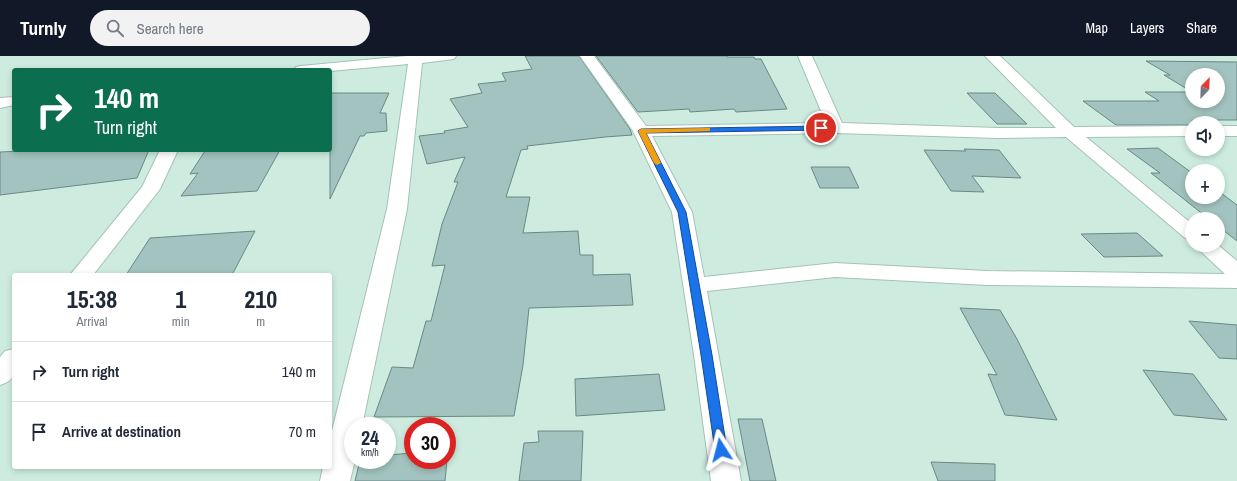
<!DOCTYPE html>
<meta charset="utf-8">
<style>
body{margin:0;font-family:"Archivo Narrow",sans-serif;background:#f2f2f3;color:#1f2937;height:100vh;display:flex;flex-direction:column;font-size:15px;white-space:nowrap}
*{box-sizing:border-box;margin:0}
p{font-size:13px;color:#747a83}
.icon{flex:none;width:22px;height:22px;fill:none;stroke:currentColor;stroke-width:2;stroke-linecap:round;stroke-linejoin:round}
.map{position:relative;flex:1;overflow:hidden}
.details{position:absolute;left:12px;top:217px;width:320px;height:196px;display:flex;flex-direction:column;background:#fff;border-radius:4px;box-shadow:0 2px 6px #0003}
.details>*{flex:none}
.guide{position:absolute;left:12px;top:12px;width:320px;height:84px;border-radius:4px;box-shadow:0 2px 6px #0003;background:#0b6e4f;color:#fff;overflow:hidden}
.needle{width:26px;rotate:23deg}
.buttons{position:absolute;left:1185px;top:12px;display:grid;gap:8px}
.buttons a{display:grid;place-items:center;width:40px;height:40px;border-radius:50%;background:#fff;box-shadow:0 2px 6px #0003;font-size:20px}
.speed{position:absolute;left:344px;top:361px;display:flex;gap:8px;font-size:20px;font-weight:700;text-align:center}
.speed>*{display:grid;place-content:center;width:52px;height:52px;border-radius:50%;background:#fff;box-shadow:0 2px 6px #0003;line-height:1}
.speed small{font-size:10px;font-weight:400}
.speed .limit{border:6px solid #d22;background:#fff;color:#111}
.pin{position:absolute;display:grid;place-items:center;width:34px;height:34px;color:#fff;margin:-17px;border:2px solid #fff;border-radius:50%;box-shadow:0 1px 4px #0007}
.me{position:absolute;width:44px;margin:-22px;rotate:351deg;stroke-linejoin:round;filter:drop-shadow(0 0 3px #0008)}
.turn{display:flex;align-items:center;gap:14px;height:84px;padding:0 16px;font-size:18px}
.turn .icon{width:52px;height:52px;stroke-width:2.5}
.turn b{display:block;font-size:28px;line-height:34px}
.eta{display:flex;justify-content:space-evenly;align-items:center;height:68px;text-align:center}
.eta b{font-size:24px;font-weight:700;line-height:28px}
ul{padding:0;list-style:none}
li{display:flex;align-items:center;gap:12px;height:60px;padding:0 16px;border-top:1px solid #e0e1e3}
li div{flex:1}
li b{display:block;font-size:15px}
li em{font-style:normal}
header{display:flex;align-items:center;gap:24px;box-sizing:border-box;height:56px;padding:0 20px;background:#111827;color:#fff}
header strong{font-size:19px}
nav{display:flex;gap:22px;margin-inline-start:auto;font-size:14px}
.search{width:280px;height:36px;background:#f2f2f3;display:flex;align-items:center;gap:10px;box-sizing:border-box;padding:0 14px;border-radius:22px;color:#747a83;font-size:15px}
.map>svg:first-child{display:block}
.building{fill:#a2c3bf;stroke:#698985}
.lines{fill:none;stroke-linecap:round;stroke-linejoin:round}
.street-casing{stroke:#a5c2b6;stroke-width:2}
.street{fill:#fff;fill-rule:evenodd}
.route{fill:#1a73e8;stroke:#114b97}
.slow{fill:#f59e0b}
</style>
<header>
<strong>Turnly</strong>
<div class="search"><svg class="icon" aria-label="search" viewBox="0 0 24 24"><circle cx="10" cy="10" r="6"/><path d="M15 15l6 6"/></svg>Search here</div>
<nav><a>Map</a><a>Layers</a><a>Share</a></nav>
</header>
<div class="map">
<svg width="1237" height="425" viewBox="0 0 1237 425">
<rect width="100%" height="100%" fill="#cdecdf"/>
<g class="building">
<polygon points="525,0 579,0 630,73 632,79 605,81 527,90 528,93 521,94 506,141 530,141 523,177 578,175 580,199 593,199 593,219 630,218 633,249 529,252 523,309 514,360 374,361 392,311 413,312 426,265 431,265 445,209 432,210 442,168 458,126 454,126 465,101 427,108 419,80 445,77 444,75 468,71 450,43 482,37 478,28 506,25 502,17 532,13"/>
<polygon points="596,0 727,0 727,1 754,1 755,3 761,3 787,53 736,56 734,53 690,56 689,53 638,56"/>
<polygon points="1146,5 1237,6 1237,64 1192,64 1192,69 1116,69 1083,45 1159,45 1145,36 1192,36 1192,45 1218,45 1218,19 1192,19 1192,36 1164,19 1170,19"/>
<polygon points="330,37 389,37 380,57 386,57 387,75 366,77 364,80 360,80 330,143"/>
<polygon points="967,37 995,37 1027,68 997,68"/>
<polygon points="1158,92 1192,117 1192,141 1218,141 1218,137 1221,137 1237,149 1237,185 1218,170 1218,163 1209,163 1151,117 1160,117 1127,93"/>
<polygon points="964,93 999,94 1021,122 972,120 984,136 951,135 924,94 966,95"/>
<polygon points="47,94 149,94 137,122 0,139 0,96"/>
<polygon points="217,94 280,94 257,135 181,140 198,117 190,118 205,95"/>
<polygon points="811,111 849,111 859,132 820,132"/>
<polygon points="255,175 232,219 126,219 150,182"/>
<polygon points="1137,177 1163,200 1104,201 1081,178"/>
<polygon points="960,252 1000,254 1017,283 1057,364 1005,359 988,318 997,319"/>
<polygon points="1189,265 1237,269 1237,303 1219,302"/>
<polygon points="1143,314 1193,318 1227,364 1174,359"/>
<polygon points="659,318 665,354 576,360 575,323"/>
<polygon points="738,363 762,363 776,425 750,425"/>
<polygon points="538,375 583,375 581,425 519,425 524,387 539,386"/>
<polygon points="447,394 448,394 445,425 355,425 360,404 387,404 387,399 413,397 413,404 447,404"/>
<polygon points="931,406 995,408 995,425 938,425"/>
</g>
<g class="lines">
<defs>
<g id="street">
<polygon points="407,0 456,0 454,3 422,7 407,153 362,370 353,370 353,404 355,404 350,425 320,425 323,411 330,411 330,383 387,153 408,8 330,15 330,14 294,14 296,11 301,10"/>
<polygon points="580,0 594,0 646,70 826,67 798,0 812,0 842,67 998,72 1056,72 985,0 1000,0 1074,71 1192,70 1192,80 1086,81 1192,168 1192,184 1185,182 1066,81 998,82 836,77 652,80 692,156 704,221 835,207 987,215 1225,218 1194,189 1218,189 1237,205 1237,232 987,229 835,221 707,235 741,425 711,425 694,299 672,156 633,75"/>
<polygon points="14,41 14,49 0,52 0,42"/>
<rect x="1218" y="70" width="19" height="10"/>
<polygon points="160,94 178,94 160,133 93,219 70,219 142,131"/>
<path d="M14 293C14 311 20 323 0 329V301L5 295Z"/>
</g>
</defs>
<use href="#street" class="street-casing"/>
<use href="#street" class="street"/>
</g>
<polygon class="route" points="821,70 824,72 823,74 646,77 686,156 712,299 727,394 725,397 721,399 717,397 715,394 701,299 678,156 638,75 641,73"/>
<polygon class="slow" points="707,72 710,72 710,75 646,77 661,107 657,109 654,107 638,75 641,73"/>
</svg>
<div class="buttons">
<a><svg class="needle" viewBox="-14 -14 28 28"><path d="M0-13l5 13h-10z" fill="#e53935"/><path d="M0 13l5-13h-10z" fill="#747a83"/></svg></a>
<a><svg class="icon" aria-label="sound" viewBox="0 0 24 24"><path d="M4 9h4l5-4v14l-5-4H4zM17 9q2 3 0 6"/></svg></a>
<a>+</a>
<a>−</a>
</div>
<div class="speed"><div>24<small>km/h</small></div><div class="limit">30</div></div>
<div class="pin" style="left:821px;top:72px;background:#d93025"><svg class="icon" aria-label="arrive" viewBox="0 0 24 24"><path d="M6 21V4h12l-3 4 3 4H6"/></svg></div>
<svg class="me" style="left:721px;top:394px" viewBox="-20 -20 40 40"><path d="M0-17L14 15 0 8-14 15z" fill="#1a73e8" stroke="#fff" stroke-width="4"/></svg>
<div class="guide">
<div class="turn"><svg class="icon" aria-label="right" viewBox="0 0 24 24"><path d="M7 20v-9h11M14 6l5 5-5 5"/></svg><div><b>140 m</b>Turn right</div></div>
</div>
<section class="details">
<div class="eta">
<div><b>15:38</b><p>Arrival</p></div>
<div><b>1</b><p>min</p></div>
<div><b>210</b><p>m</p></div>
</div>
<ul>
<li><svg class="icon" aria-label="right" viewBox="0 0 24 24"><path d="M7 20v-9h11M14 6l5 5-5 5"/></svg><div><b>Turn right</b></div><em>140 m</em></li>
<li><svg class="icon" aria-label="arrive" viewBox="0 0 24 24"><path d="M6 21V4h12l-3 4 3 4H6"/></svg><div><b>Arrive at destination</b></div><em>70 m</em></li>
</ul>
</section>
</div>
